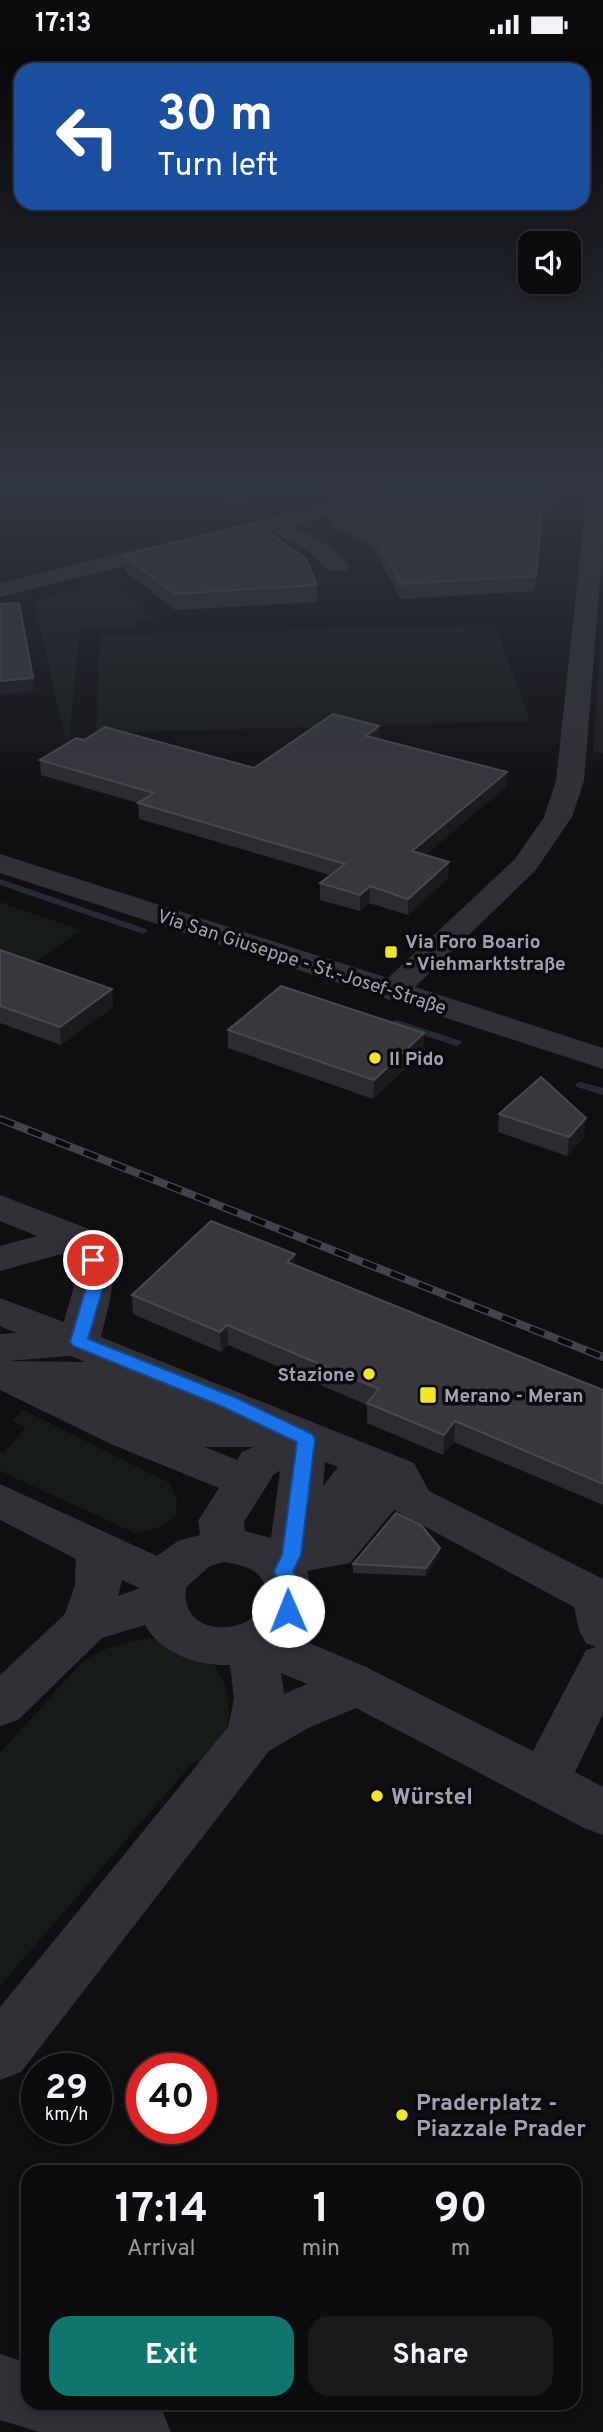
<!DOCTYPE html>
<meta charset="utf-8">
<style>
body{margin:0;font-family:Overpass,sans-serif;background:#1a191b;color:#f1f3f6;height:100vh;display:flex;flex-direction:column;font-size:26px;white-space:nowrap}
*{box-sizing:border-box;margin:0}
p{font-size:23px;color:#9a9b9d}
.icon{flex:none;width:38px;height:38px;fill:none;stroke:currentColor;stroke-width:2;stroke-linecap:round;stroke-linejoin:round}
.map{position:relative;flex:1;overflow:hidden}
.drawer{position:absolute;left:21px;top:2116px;width:560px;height:245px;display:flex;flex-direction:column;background:#0c0b0d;border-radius:21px;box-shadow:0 4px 10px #0003,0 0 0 2px #2c2b2e}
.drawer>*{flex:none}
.guide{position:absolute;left:14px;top:14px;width:576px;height:147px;border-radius:21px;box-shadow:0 4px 10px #0003,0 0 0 2px #2c2b2e;background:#1a4fa0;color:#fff;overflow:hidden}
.fabs{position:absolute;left:518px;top:182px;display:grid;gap:14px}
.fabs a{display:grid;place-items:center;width:63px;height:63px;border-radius:14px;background:#0c0b0d;box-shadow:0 4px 10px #0003,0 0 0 2px #2c2b2e;font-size:35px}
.speed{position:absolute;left:21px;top:2004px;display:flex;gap:14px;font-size:35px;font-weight:700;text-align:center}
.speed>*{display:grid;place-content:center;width:91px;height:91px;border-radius:50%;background:#0c0b0d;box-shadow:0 4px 10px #0003,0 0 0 2px #2c2b2e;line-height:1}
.speed small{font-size:18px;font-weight:400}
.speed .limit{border:10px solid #d22;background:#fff;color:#111}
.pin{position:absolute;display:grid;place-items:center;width:60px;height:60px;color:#fff;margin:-30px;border:4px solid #fff;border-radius:50%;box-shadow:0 2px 7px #0007}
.me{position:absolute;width:77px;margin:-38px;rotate:359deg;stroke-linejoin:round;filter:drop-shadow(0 0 5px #0008)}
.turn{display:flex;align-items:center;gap:24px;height:147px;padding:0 28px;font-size:32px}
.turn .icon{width:91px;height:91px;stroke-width:2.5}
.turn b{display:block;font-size:49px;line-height:60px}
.eta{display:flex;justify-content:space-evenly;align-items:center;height:119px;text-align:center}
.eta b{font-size:42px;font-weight:700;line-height:49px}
.action{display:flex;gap:14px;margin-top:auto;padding:14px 28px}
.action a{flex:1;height:80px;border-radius:21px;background:#0f766e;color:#fff;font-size:28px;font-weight:700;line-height:80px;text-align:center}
.action a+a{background:#1a191b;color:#f1f3f6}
.status{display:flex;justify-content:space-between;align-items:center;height:49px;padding:0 35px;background:#0c0b0d;direction:ltr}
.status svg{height:19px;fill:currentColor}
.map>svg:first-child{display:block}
.built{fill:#1c1b1e}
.green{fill:#161b18}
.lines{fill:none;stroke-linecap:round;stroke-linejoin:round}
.stream{fill:#262a34;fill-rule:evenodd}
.minor{fill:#313036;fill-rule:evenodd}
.rail-casing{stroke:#44434b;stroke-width:8}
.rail{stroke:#0b0a0c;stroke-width:5;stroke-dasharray:15;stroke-linecap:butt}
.wall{fill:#2c2b2f}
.shaded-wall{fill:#1b1a1d}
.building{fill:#38383d;stroke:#48484f;stroke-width:2}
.route{fill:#1a73e8;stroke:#114b97;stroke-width:2}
.poi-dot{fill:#f3e626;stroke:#0b0a0c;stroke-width:2.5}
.labels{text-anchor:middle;stroke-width:7;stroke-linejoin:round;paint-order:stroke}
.poi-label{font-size:19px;font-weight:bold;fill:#a0a1b2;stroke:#0b0a0c;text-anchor:start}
.street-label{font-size:19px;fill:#a0a1b2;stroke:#0b0a0c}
.near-poi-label{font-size:23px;font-weight:bold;fill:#a0a1b2;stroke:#0b0a0c;text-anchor:start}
</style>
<div class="status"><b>17:13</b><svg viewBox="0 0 49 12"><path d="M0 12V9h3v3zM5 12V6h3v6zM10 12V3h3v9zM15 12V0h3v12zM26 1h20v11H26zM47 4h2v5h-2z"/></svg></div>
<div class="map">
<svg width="603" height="2383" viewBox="0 0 603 2383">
<rect width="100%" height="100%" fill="#100f11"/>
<polygon class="built" points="603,563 603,704 593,703"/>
<g class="green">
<polygon points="106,434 228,437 324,434 222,462 202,454 220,448 136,441 119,447 106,443 120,438"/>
<polygon points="112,533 159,572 138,573 139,578 80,579 69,690 66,690 33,552"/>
<polygon points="495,576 530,672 96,684 100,586"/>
<polygon points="0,853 82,881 28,918 0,909"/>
<path d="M23 1361 170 1434 177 1451 176 1467C164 1478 151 1483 135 1484L0 1422V1402L4 1403 26 1379 12 1371Z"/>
<path d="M143 1590C154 1590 166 1589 176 1592 216 1602 238 1643 226 1682 223 1694 213 1706 207 1716L195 1712 189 1718 0 1937V1704L83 1612 108 1599Z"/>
</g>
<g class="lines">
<g class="stream">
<polygon points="0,830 146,880 148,882 143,885 140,884 0,836"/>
<polygon points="397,971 461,992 462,994 457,997 453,996 393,976 392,974 393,972"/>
<polygon points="581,1033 603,1039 603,1046 577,1038 575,1036 577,1034"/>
</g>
<g class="minor">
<path d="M425 434H473L463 440 396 450 291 476C313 487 335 497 349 517L346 522H330L308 502 270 481 0 548V534L396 438Z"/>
<polygon points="588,434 603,434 603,494 584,732 572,768 535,822 415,938 603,999 603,1020 0,824 0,805 388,929 515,810 544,768 556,732"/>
<path d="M0 1146 89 1180C127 1209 110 1248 101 1288L414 1414 429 1442 603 1530V1665L575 1723 603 1738V1786L584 1779 356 1659 308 1679 269 1702 21 2023 0 2031V1958L228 1678 234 1650 230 1616C198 1617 161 1605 145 1576L102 1589 18 1671 0 1677V1626L65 1565 75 1536 76 1510 0 1471V1435L157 1507 178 1492 200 1486 198 1472 219 1439 113 1396 0 1341V1285L16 1284 0 1277V1249L64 1273C69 1251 83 1223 69 1203L0 1222V1197L37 1187 0 1172ZM71 1307 85 1313 8 1312 70 1307ZM205 1398H253L242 1403 237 1411ZM325 1413 338 1418 323 1437ZM280 1422 271 1489 245 1482 244 1473 274 1425ZM394 1461 574 1558 579 1581 586 1594 596 1598 586 1601 533 1702 366 1618 295 1588C311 1565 315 1548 307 1522L350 1514ZM224 1513C239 1516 258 1518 264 1535 279 1584 178 1600 186 1538L210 1517ZM122 1531 139 1539 118 1547ZM281 1624 307 1635 284 1645Z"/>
<polygon points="0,2305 28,2314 28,2354 148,2354 161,2359 171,2383 39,2383 0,2371"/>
</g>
<defs>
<polyline id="rail" points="0,1070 603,1308"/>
</defs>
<use href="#rail" class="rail-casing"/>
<use href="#rail" class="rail"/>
</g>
<g class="wall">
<polygon points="326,434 414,434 335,450 326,446"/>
<polygon points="561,434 559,451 554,451 553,463 542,463 535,542 401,550 372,498 330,476 330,462 363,454 363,446"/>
<polygon points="124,506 317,536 317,553 175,561 125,522"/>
<polygon points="379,690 507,723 506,738 425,806 449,813 448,829 408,866 369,854 360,862 320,851 320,834 330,826 139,770 138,754 41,726 40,711 84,691 254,719"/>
<polygon points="0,901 112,940 113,958 61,996 0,974"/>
<polygon points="228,981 424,984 423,1003 373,1050 228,999"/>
<polygon points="499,1065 584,1088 567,1107 498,1083"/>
<polygon points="295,1205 295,1216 603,1341 603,1456 454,1393 443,1406 367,1374 367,1356 228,1296 221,1303 133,1265 132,1246"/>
<polygon points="440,1499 439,1508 425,1527 353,1524 353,1515"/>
</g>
<g class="shaded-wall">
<polygon points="345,434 414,434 335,450 336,436"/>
<polygon points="33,629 34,642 0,646 0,632"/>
<polygon points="379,677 379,692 366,687"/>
<polygon points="507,723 506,738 411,818 412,802"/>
<polygon points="449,813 448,829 408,866 408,850"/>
<polygon points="370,837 369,854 360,862 360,846"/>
<polygon points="112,940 113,958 61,996 60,978"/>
<polygon points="424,984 423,1003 373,1050 374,1031"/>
<polygon points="586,1069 584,1088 567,1107 569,1088"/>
<polygon points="295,1205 295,1225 287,1213"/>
<polygon points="227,1276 228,1296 221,1303 220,1283"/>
<polygon points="455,1372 454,1393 443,1406 444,1386"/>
<polygon points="440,1499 439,1508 425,1527 426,1519"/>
</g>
<g class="building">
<polygon points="434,434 561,434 561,437 555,437 555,449 543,448 536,527 401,535 373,483 330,462 375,451 363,446"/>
<polygon points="256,474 306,510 317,536 174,545 124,506"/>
<polygon points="19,554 33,629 0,632 0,555"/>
<polygon points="333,665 379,677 366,687 507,723 412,802 449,813 408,850 370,837 360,846 320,834 345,815 138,754 154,744 40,711 76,689 84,691 105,678 254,719"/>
<polygon points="0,901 112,940 60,978 0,957"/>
<polygon points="281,937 424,984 374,1031 228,981"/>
<polygon points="541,1028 586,1069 569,1088 499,1065"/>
<polygon points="211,1172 295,1205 287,1213 603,1341 603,1435 455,1372 444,1386 367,1354 379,1340 227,1276 220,1283 132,1246"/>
<polygon points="396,1464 421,1476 440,1499 426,1519 353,1515"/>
</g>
<linearGradient id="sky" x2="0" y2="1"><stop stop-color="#090809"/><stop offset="0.57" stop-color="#313743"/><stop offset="1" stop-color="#313743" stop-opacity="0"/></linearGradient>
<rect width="603" height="767" fill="url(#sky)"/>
<polygon class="route" points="93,1206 101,1211 102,1242 88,1290 234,1348 312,1385 315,1390 301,1506 293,1522 301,1542 295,1567 281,1567 278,1562 282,1542 274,1522 282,1506 297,1393 221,1357 73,1297 70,1293 85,1242 85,1211"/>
<g class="poi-dot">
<rect x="384" y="896" width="14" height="14" rx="3.5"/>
<circle cx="375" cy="1009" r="7"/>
<circle cx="369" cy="1325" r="7"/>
<rect x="419" y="1337" width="18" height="18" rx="3.5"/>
<circle cx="377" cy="1747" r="7"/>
<circle cx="402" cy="2066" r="7"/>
</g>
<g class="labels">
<g class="poi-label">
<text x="405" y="899">Via Foro Boario<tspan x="405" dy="22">- Viehmarktstraße</tspan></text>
<text x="389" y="1016">Il Pido</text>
<text x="355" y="1332" text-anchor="end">Stazione</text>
<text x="444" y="1353">Merano - Meran</text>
</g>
<g class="street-label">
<text transform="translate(302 912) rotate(18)" y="7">Via San Giuseppe - St.-Josef-Straße</text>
</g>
<g class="near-poi-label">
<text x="391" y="1755">Würstel</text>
<text x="416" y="2061">Praderplatz -<tspan x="416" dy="26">Piazzale Prader</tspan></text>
</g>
</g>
</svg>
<div class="fabs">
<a><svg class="icon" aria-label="sound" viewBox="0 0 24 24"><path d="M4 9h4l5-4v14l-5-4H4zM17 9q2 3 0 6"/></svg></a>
</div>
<div class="speed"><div>29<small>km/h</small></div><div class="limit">40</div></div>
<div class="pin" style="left:93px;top:1211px;background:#d93025"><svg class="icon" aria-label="arrive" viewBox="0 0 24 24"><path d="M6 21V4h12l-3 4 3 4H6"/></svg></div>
<svg class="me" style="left:288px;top:1562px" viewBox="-20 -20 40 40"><circle r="19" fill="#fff"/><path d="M0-13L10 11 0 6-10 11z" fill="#1a73e8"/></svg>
<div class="guide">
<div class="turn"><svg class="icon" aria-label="left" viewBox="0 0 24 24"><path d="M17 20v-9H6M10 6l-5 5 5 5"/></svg><div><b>30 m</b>Turn left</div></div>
</div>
<section class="drawer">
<div class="eta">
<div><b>17:14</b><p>Arrival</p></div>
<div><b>1</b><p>min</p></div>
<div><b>90</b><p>m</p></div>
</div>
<div class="action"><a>Exit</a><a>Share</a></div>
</section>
</div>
